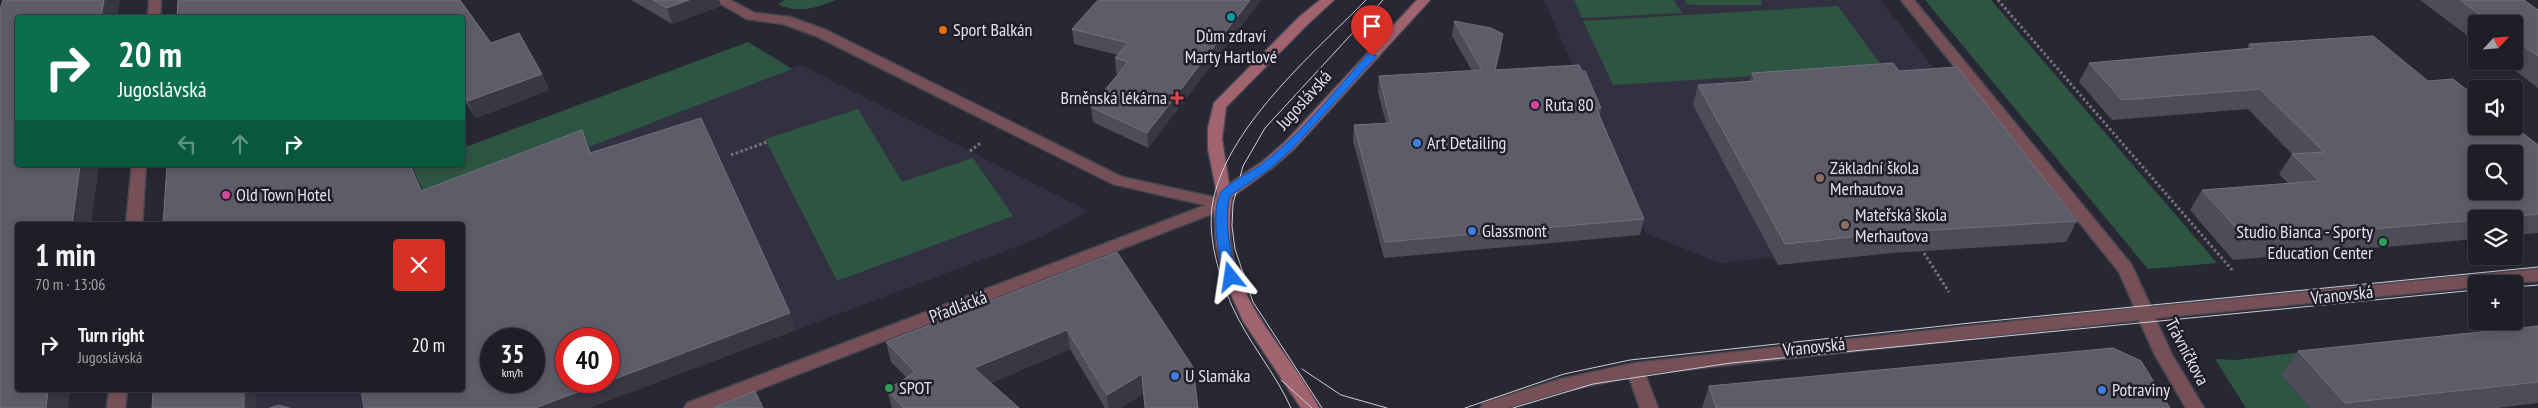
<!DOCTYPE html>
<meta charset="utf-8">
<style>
body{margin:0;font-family:"PT Sans Narrow",sans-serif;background:#26272f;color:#f1f3f6;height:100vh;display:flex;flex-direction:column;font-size:19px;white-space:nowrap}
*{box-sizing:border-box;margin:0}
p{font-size:16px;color:#a1a2a7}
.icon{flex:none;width:28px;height:28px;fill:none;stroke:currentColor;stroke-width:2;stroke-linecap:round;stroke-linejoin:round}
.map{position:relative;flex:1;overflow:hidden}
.panel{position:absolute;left:15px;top:222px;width:450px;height:170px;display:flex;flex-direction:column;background:#1e1e27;border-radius:5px;box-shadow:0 2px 8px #0003,0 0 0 1px #3c3c44}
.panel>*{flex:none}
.banner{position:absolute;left:15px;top:15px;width:450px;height:152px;border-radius:5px;box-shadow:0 2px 8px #0003,0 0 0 1px #3c3c44;background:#0b6e4f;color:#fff;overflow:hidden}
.needle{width:32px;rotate:64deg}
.buttons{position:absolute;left:2468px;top:15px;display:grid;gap:10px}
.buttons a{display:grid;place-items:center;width:55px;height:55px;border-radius:5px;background:#1e1e27;box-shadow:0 2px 8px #0003,0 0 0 1px #3c3c44;font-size:25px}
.speed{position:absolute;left:480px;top:328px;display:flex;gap:10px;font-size:25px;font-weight:700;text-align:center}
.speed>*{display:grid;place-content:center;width:65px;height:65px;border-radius:50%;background:#1e1e27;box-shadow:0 2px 8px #0003,0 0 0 1px #3c3c44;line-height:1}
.speed small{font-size:12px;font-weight:400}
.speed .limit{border:8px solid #d22;background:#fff;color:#111}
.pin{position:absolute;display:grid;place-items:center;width:42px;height:42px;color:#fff;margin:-51px -21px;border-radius:50% 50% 50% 0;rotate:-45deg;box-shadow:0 0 5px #0007}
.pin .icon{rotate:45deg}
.me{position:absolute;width:55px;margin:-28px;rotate:345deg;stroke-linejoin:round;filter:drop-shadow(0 0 4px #0008)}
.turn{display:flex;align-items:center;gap:18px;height:105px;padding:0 20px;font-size:22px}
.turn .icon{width:65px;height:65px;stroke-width:2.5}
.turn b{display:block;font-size:35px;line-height:42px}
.lanes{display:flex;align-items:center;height:48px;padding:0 20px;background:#0003;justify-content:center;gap:25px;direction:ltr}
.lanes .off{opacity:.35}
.round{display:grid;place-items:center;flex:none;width:52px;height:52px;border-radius:5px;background:#26272f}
.summary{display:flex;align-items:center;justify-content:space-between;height:85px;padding:0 20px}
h1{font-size:30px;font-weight:600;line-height:38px}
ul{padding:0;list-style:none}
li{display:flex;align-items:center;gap:15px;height:75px;padding:0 20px}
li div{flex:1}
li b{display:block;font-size:19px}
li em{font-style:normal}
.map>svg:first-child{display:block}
.built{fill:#313141;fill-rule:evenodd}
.green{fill:#2e5442}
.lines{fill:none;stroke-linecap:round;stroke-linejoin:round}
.lane-casing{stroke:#464651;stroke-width:3}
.street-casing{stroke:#464651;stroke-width:3}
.secondary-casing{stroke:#464651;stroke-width:3}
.path{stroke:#74747e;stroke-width:3;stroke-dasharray:2.5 2.5;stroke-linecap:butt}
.lane{fill:#765056;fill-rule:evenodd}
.street{fill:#765056;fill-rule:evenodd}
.secondary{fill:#a1646f;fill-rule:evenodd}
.tram{stroke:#ceced6;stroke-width:1}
.wall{fill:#4d4c59}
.shaded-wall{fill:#383744}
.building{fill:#5d5c69;stroke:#72717d;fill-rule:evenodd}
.route{fill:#1a73e8;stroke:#114b97}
.culture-dot{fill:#0f9aa8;stroke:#1f1f2a;stroke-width:2}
.food-dot{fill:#e8710a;stroke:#1f1f2a;stroke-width:2}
.health-dot{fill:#e0444e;stroke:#1f1f2a;stroke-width:2}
.hotel-dot{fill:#d1479c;stroke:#1f1f2a;stroke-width:2}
.shop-dot{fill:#3f7fe0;stroke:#1f1f2a;stroke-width:2}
.education-dot{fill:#8d6e63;stroke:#1f1f2a;stroke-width:2}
.leisure-dot{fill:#2e9e5b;stroke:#1f1f2a;stroke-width:2}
.labels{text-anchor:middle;stroke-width:5;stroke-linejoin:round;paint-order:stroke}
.poi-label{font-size:18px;fill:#e2e2ea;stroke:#1f1f2a;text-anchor:start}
.street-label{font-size:18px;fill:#e2e2ea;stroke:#1f1f2a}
</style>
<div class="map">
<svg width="2538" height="408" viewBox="0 0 2538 408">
<rect width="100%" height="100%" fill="#282834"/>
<g class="built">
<polygon points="1544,0 1881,0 2066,242 1892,253 1778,265 1774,257 1719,263 1646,233"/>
<path d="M748 42 791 68 801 65 1088 211 1042 237 590 408H167L168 390H462V225L261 222 417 165H462L463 148ZM491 339H534V381H491ZM566 339H609V381H566Z"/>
</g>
<g class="green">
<path d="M785 0H836C817 8 797 14 778 4Z"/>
<polygon points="1574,0 1674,0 1682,13 1582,18"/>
<polygon points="1685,0 1761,0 1762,5 1694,5 1687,4"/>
<polygon points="1925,0 1991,0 2217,263 2148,269"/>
<polygon points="1838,6 1883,68 1613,85 1583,21"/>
<polygon points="748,42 792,69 430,208 274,217 417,165 462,165 463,148"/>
<polygon points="858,109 902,182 973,158 1013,216 837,281 765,139"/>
<polygon points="2318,350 2281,375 2310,408 2246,408 2215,359 2236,360"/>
</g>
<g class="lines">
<defs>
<polygon id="lane" points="714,0 730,0 755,13 790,17 826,30 1122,177 1222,199 1230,204 1222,209 1113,184 816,36 783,24 747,19"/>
<g id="street">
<polygon points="149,0 161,0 160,18 148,18"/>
<polygon points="1901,0 1914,0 2131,264 2151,307 2538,269 2538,281 2476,284 2476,287 2155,318 2172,355 2204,408 2186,408 2155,355 2139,320 1645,374 1658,408 1640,408 1629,377 1561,392 1508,408 1480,408 1483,403 1561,379 1635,363 2135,308 2119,272"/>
<polygon points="132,165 146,165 142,225 126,225"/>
<polygon points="1222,199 1227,200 1230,204 1227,208 711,408 684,408 687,403"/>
<polygon points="109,390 127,390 125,408 107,408"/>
</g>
<path id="secondary" d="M1320 0H1334L1308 24 1226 107 1222 139 1229 184 1262 162 1284 143 1417 0H1430L1294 149 1272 168 1232 197C1217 291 1279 334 1319 408H1301L1243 321 1223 277 1216 244 1214 207 1217 194 1208 149V128L1214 103 1298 18Z"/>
</defs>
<use href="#lane" class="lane-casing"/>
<use href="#street" class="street-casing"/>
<use href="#secondary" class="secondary-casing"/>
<g class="path">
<polyline points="1998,0 2233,271"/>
<polyline points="970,151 982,142"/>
<polyline points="731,155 767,142"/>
<polyline points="1924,253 1949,292"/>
</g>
<use href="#lane" class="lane"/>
<use href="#street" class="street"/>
<use href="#secondary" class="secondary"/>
<g class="tram">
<polyline points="2514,287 2538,285"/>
<polyline points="1302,369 1341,395 1387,408"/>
<polyline points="1281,380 1312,408"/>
<path d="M1291 408C1275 372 1248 342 1232 306 1219 276 1208 240 1212 207 1223 130 1313 54 1366 0"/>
<polyline points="1322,408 1253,302 1235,249 1232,226 1233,204 1243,166 1265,128 1383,0"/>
<polyline points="1465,408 1564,374 1630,360 1970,323 2538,267"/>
<polyline points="1513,408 1593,384 1731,363 2476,290"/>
</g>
</g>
<g class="wall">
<polygon points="460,0 491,43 542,74 549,90 476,118 462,97 462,18"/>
<polygon points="631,0 719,0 721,6 672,24"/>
<polygon points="1098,0 1261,0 1148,148 1093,122 1091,107 1118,74 1116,73 1115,58 1118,55 1074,44 1072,29"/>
<polygon points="2420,0 2524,0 2538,10 2538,88 2503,61 2514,61 2514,24 2476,24 2476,42"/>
<polygon points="1454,21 1501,50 1496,70 1601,108 1600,116 1644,219 1640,235 1384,258 1353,141 1354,125 1386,123 1378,92 1379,76 1472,71 1452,36"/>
<polygon points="2249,44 2428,81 2538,145 2538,233 2514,235 2514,219 2476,219 2476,239 2233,260 2190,210 2202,190 2288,183 2279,174 2292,154 2248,109 2112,120 2079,82 2089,63 2247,49"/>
<polygon points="1899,71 2077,221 2066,242 1892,253 1778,265 1693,105 1698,85 1750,81 1752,73"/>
<polygon points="1117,252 1198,408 1145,408 1143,394 1120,408 1105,408 1070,349 991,383 1019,408 892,408 887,390 907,378 891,362 886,342"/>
<polygon points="2538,326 2538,403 2497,408 2310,408 2281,375 2298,351"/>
<polygon points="1709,386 2170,408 1702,408"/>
</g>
<g class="shaded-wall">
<polygon points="104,0 120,0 117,18 101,18"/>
<polygon points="689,0 719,0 721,6 672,24 667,8"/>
<polygon points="1250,0 1261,0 1148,148 1147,133"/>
<polygon points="1503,34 1501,50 1493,85 1495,70"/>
<polygon points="542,74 549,90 476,118 468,101"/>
<polygon points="582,130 589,147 597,169 590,153"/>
<polygon points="80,165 99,165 91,225 72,225"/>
<polygon points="410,165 412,165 430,208 421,191"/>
<polygon points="790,313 796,330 589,408 535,408 607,381 609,381"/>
<polygon points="1067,330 1070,349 979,388 974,368"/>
<polygon points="1142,374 1143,394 1120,408 1108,408 1107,395"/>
<polygon points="48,390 70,390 68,408 46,408"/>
<rect x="244" y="390" width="12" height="18"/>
</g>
<g class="building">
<polygon points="3,0 104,0 101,18 18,18 18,165 80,165 72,225 18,225 18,390 48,390 46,408 0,408 0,10"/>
<polygon points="178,0 460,0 491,43 519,33 542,74 468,101 462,93 462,18 177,18"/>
<polygon points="653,0 689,0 667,8"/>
<polygon points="1098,0 1250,0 1147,133 1091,107 1128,62 1115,58 1128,43 1072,29"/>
<polygon points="2460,0 2524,0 2538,10 2538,56 2514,39 2514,24 2493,24"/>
<polygon points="1454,21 1491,28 1503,34 1495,70 1579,65 1582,71 1585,71 1601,108 1596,108 1644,219 1385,242 1354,125 1391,123 1379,76 1482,70"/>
<path d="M2373 36 2428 81 2453 79 2476 97V126H2514L2538 145V214L2485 219H2476V220L2247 240 2202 190 2319 181 2292 154 2324 152 2260 89 2122 100 2089 63 2254 48 2249 44ZM2476 154H2514V191H2476Z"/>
<polygon points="1893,63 1899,71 1957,67 2077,221 1901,232 1785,244 1698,85 1756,81 1752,73"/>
<path d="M701 118 790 313 609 381V339H566V381H607L535 408H364L361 390H462V225H163L167 165H410L421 191 582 130 590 153ZM491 339H534V381H491Z"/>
<polygon points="1117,252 1193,367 1198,408 1145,408 1142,374 1107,395 1067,330 974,368 1019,408 904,408 887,390 915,372 886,342"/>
<polygon points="2538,326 2538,382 2345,403 2298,351"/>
<polygon points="2113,348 2141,361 2170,408 1716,408 1709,386"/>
<polygon points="153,390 244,390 244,408 152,408"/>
<polygon points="755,391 763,408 713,408"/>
<polygon points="279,405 289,408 270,408"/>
</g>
<path class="route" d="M1369 53 1377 56 1293 148 1271 168 1230 196C1223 222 1231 252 1237 277L1235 280H1227C1218 265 1211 210 1220 194 1225 184 1253 171 1263 163 1302 133 1335 90 1369 53Z"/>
<circle class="culture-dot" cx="1231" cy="17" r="5"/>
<circle class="food-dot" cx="943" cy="30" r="5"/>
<path class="health-dot" d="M1174.5 90.5h5v5h5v5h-5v5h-5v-5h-5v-5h5z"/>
<g class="hotel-dot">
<circle cx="1535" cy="105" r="5"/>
<circle cx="226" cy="195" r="5"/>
</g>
<g class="shop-dot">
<circle cx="1417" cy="143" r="5"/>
<circle cx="1472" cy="231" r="5"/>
<circle cx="1175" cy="376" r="5"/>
<circle cx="2102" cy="390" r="5"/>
</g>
<g class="education-dot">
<circle cx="1820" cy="178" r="5"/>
<circle cx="1845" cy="225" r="5"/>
</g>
<g class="leisure-dot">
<circle cx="2383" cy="242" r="5"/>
<circle cx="889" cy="388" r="5"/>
</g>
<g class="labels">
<g class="poi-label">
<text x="953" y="36">Sport Balkán</text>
<text x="1231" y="42" text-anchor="middle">Dům zdraví<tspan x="1231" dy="21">Marty Hartlové</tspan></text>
<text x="1167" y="104" text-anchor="end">Brněnská lékárna</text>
<text x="1545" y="111">Ruta 80</text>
<text x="1427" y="149">Art Detailing</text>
<text x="1830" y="174">Základní škola<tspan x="1830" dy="21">Merhautova</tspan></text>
<text x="236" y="201">Old Town Hotel</text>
<text x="1855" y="221">Mateřská škola<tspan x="1855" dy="21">Merhautova</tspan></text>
<text x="1482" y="237">Glassmont</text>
<text x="2373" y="238" text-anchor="end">Studio Bianca - Sporty<tspan x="2373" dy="21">Education Center</tspan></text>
<text x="1185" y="382">U Slamáka</text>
<text x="899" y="394">SPOT</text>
<text x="2112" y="396">Potraviny</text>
</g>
<g class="street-label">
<text transform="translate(1304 100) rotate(-48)" y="6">Jugoslávská</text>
<text transform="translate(2342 295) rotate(-6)" y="6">Vranovská</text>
<text transform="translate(958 307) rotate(-21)" y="6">Přadlácká</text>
<text transform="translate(1814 347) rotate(-6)" y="6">Vranovská</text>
<text transform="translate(2187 352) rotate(62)" y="6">Trávníčkova</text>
</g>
</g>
</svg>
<div class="buttons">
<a><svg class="needle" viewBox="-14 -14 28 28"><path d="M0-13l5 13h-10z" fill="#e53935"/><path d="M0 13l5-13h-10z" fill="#a1a2a7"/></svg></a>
<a><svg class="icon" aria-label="sound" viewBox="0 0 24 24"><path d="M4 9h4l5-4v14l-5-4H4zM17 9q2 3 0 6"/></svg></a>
<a><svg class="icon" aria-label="search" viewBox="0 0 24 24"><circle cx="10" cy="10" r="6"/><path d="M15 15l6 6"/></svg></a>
<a><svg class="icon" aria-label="layers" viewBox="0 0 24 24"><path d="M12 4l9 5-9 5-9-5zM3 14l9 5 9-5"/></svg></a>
<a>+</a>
</div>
<div class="speed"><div>35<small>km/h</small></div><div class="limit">40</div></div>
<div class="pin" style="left:1372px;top:56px;background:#d93025"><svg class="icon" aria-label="arrive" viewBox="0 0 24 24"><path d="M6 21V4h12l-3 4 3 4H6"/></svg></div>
<svg class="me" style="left:1231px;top:277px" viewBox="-20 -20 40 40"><path d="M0-17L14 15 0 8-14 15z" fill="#1a73e8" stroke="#fff" stroke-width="4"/></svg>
<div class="banner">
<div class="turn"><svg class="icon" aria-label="right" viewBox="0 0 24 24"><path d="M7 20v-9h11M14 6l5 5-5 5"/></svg><div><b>20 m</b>Jugoslávská</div></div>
<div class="lanes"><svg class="icon off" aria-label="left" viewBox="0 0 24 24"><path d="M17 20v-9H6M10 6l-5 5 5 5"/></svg><svg class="icon off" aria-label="ahead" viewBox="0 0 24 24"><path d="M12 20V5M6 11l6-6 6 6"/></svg><svg class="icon" aria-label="right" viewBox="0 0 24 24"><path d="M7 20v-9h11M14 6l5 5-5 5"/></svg></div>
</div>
<section class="panel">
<div class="summary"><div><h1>1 min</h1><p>70 m · 13:06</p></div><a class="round" style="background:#d93025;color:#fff"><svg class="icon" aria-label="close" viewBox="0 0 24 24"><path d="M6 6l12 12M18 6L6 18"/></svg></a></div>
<ul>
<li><svg class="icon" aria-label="right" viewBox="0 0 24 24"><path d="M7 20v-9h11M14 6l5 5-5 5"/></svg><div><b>Turn right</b><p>Jugoslávská</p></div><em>20 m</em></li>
</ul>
</section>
</div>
